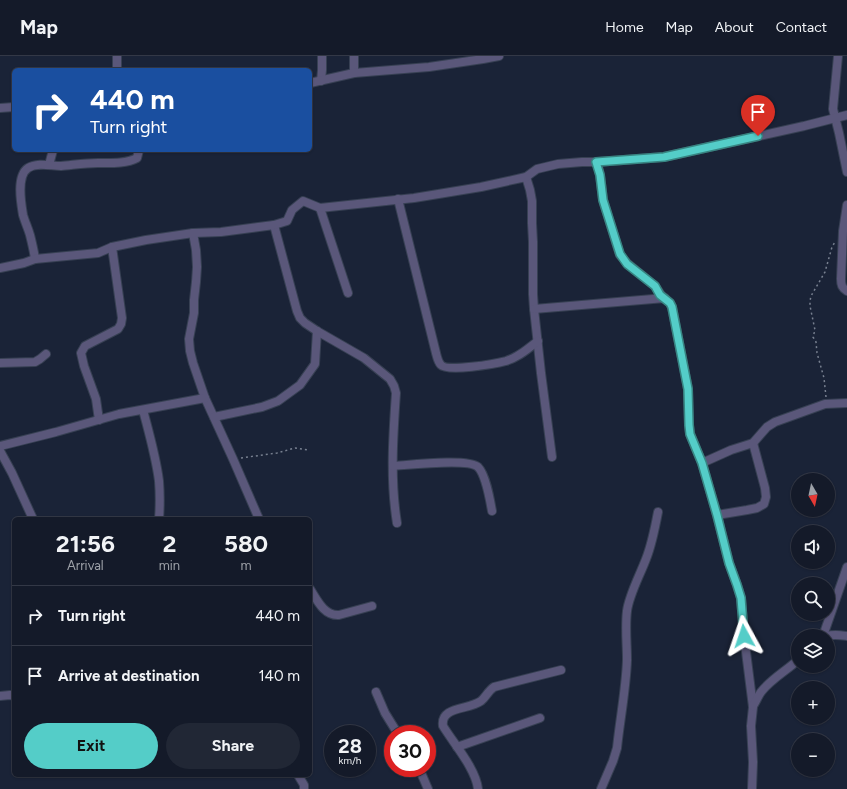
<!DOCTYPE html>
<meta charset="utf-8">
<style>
body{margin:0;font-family:Figtree,sans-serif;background:#212735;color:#f1f3f6;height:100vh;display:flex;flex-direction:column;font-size:15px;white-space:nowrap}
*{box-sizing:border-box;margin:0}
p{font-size:13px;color:#9da1a8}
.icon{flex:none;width:22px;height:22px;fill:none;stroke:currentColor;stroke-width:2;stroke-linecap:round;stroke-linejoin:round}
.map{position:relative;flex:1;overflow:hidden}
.side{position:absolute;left:12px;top:461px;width:300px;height:260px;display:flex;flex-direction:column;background:#141a29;border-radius:6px;box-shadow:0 1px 3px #0004,0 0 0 1px #333846}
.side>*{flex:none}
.hud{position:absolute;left:12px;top:12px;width:300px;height:84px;border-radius:6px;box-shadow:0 1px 3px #0004,0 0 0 1px #333846;background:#1a4fa0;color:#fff;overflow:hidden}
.needle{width:26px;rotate:171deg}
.fabs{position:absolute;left:791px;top:417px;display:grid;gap:8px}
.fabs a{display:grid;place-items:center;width:44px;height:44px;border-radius:50%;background:#141a29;box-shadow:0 1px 3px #0004,0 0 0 1px #333846;font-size:20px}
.speed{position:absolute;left:324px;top:669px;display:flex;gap:8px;font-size:20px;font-weight:700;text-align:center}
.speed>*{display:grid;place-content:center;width:52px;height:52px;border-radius:50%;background:#141a29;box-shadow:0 1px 3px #0004,0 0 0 1px #333846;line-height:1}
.speed small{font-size:10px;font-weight:400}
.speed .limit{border:6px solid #d22;background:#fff;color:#111}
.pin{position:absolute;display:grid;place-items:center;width:34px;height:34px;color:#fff;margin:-41px -17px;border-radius:50% 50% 50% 0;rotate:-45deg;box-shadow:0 0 4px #0007}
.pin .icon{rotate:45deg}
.me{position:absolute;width:44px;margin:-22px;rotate:355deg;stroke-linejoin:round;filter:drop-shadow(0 0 3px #0008)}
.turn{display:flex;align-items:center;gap:14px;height:84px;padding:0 12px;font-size:18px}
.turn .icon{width:52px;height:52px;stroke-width:2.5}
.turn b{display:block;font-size:28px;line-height:34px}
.eta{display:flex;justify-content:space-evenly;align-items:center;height:68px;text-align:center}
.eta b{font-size:24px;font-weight:700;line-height:28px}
.button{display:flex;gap:8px;margin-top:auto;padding:8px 12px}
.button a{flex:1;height:46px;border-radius:24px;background:#54cdc8;color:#111;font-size:16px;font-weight:700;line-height:46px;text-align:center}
.button a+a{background:#212735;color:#f1f3f6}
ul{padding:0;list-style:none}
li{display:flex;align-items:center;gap:12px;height:60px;padding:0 12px;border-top:1px solid #333846}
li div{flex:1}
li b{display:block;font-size:15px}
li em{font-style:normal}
header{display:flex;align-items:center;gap:24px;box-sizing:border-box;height:56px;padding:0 20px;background:#141a29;border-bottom:1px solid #333846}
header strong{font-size:19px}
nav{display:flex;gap:22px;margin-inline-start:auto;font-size:14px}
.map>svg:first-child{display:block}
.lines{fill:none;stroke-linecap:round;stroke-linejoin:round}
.minor-casing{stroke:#374053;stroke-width:10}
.path{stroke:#788090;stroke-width:1.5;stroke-dasharray:2 3;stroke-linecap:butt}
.minor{stroke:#5a577a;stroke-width:8}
.route-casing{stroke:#378582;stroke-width:10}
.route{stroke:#54cdc8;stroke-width:7}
</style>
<header>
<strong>Map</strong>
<nav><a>Home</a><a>Map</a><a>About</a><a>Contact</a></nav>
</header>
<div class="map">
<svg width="847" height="733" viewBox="0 0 847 733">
<rect width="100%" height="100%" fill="#1a2337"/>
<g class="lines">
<defs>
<g id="minor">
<polyline points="117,0 117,14"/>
<polyline points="354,0 354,17"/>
<polyline points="838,0 833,53 839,77 847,116"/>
<polyline points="321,25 322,14 322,0"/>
<polyline points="310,27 354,17 429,11 483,3 499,0"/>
<polyline points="0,52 14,51"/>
<polyline points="597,106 600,119 603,144 620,199 627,207 655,230 661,239 670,247 672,251 688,333 689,369 690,378 702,407 717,459 729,507 737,529 741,542 744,580 753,651 751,670 753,706 752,733"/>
<polyline points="49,109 53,94"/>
<polyline points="526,121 530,134 532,145 532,167 533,186 533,238 534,253 541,317 552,401"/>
<path d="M398 143 436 297C437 301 438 306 441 309 447 316 495 308 506 305 509 304 514 302 517 300 525 296 531 290 538 285"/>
<path d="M847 149 843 175 841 223C841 229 842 232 847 235"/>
<polyline points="320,152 348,237"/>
<path d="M274 169 297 255 300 262 305 267 317 275 364 302 390 323 394 330 396 337C393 380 390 424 397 467"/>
<polyline points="193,177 196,194 197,211 196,226 194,244 194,257 189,283 190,295 193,307 205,342 233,403 259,463"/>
<path d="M35 203C34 195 32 187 30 179 28 172 25 166 23 159 21 147 16 120 28 112 38 106 51 110 61 110 73 109 85 107 98 107 110 107 126 108 137 102L139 94"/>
<polyline points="0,212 24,207 35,203 98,197 112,191 146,184 193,177 221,176 274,169 287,165 292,154 303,145 320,152 414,142 481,131 526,121 537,113 558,108 582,106 597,106 664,101 804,70 847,59"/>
<polyline points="534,253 665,242"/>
<polyline points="0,307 35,306 40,303 46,298"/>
<path d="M143 354C149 377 156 401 159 425 160 438 160 450 159 463"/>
<polyline points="214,361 262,351 278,345 300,329 315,308 317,275"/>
<polyline points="99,364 96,343 84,310 81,297 85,290 118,273 121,268 122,262 112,191"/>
<polyline points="0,390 56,376 119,358 205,342"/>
<polyline points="0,395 12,417 33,463"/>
<polyline points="702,407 731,394 753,387 767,371 775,366 825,348 847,347"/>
<path d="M393 410C409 409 468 402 478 411 486 419 490 444 492 455"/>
<polyline points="717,459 747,454 757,452 764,448 766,441 765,432 753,387"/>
<path d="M310 533C317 544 324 560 339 559L372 550"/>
<polyline points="823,580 847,511"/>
<path d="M827 580C834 578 840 579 847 580"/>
<polyline points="376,636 385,657 398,678"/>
<polyline points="0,640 10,639 14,640"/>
<path d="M753 650C756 646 758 640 761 636 771 623 786 615 798 604"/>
<polyline points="457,691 540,662"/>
<polyline points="419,712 428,733"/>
<polyline points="298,719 304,729 304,733"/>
<path d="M478 733C476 713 454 688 443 670 440 650 469 654 481 645 486 641 488 635 494 631L561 614"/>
<path d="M601 733 613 705 617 692C620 663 626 633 627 604 627 588 625 571 627 555 629 539 640 519 646 503 652 488 655 472 658 456"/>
</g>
</defs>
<use href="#minor" class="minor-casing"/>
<g class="path">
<polyline points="826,341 824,322 817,297 816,286 813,281 815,274 810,250 810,245 811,240 825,216 832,191 835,186"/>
<polyline points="241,402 277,397 295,392 309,394"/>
</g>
<use href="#minor" class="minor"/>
</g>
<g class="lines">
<defs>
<polyline id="route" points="744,580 741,542 737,529 729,507 717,459 702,407 690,378 689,369 688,333 672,251 670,247 660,239 655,230 627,208 620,198 603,144 600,119 596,106 664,101 758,80"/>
</defs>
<use href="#route" class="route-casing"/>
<use href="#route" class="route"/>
</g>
</svg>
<div class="fabs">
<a><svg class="needle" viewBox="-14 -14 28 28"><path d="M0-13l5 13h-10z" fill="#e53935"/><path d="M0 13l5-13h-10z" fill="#9da1a8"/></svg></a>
<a><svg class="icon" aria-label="sound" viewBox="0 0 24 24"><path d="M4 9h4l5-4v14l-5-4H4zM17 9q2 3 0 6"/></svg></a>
<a><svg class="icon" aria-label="search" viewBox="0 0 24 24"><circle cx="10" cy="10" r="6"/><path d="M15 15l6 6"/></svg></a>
<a><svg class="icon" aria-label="layers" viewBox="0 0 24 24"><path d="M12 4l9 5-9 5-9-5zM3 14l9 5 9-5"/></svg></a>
<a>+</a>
<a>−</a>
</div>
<div class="speed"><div>28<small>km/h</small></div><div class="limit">30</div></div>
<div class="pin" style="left:758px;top:80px;background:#d93025"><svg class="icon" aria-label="arrive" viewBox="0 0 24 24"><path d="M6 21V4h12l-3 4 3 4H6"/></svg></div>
<svg class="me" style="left:744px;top:580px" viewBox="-20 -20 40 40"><path d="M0-17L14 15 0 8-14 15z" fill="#54cdc8" stroke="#fff" stroke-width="4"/></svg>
<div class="hud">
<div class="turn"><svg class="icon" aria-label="right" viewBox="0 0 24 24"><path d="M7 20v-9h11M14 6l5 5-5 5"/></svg><div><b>440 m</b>Turn right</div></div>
</div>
<section class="side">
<div class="eta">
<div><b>21:56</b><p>Arrival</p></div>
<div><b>2</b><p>min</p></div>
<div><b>580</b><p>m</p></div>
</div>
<ul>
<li><svg class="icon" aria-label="right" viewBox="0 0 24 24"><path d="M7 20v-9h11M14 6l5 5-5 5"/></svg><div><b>Turn right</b></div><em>440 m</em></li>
<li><svg class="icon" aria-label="arrive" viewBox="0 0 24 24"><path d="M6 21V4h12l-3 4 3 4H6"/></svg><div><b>Arrive at destination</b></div><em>140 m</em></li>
</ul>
<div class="button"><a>Exit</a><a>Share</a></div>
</section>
</div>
